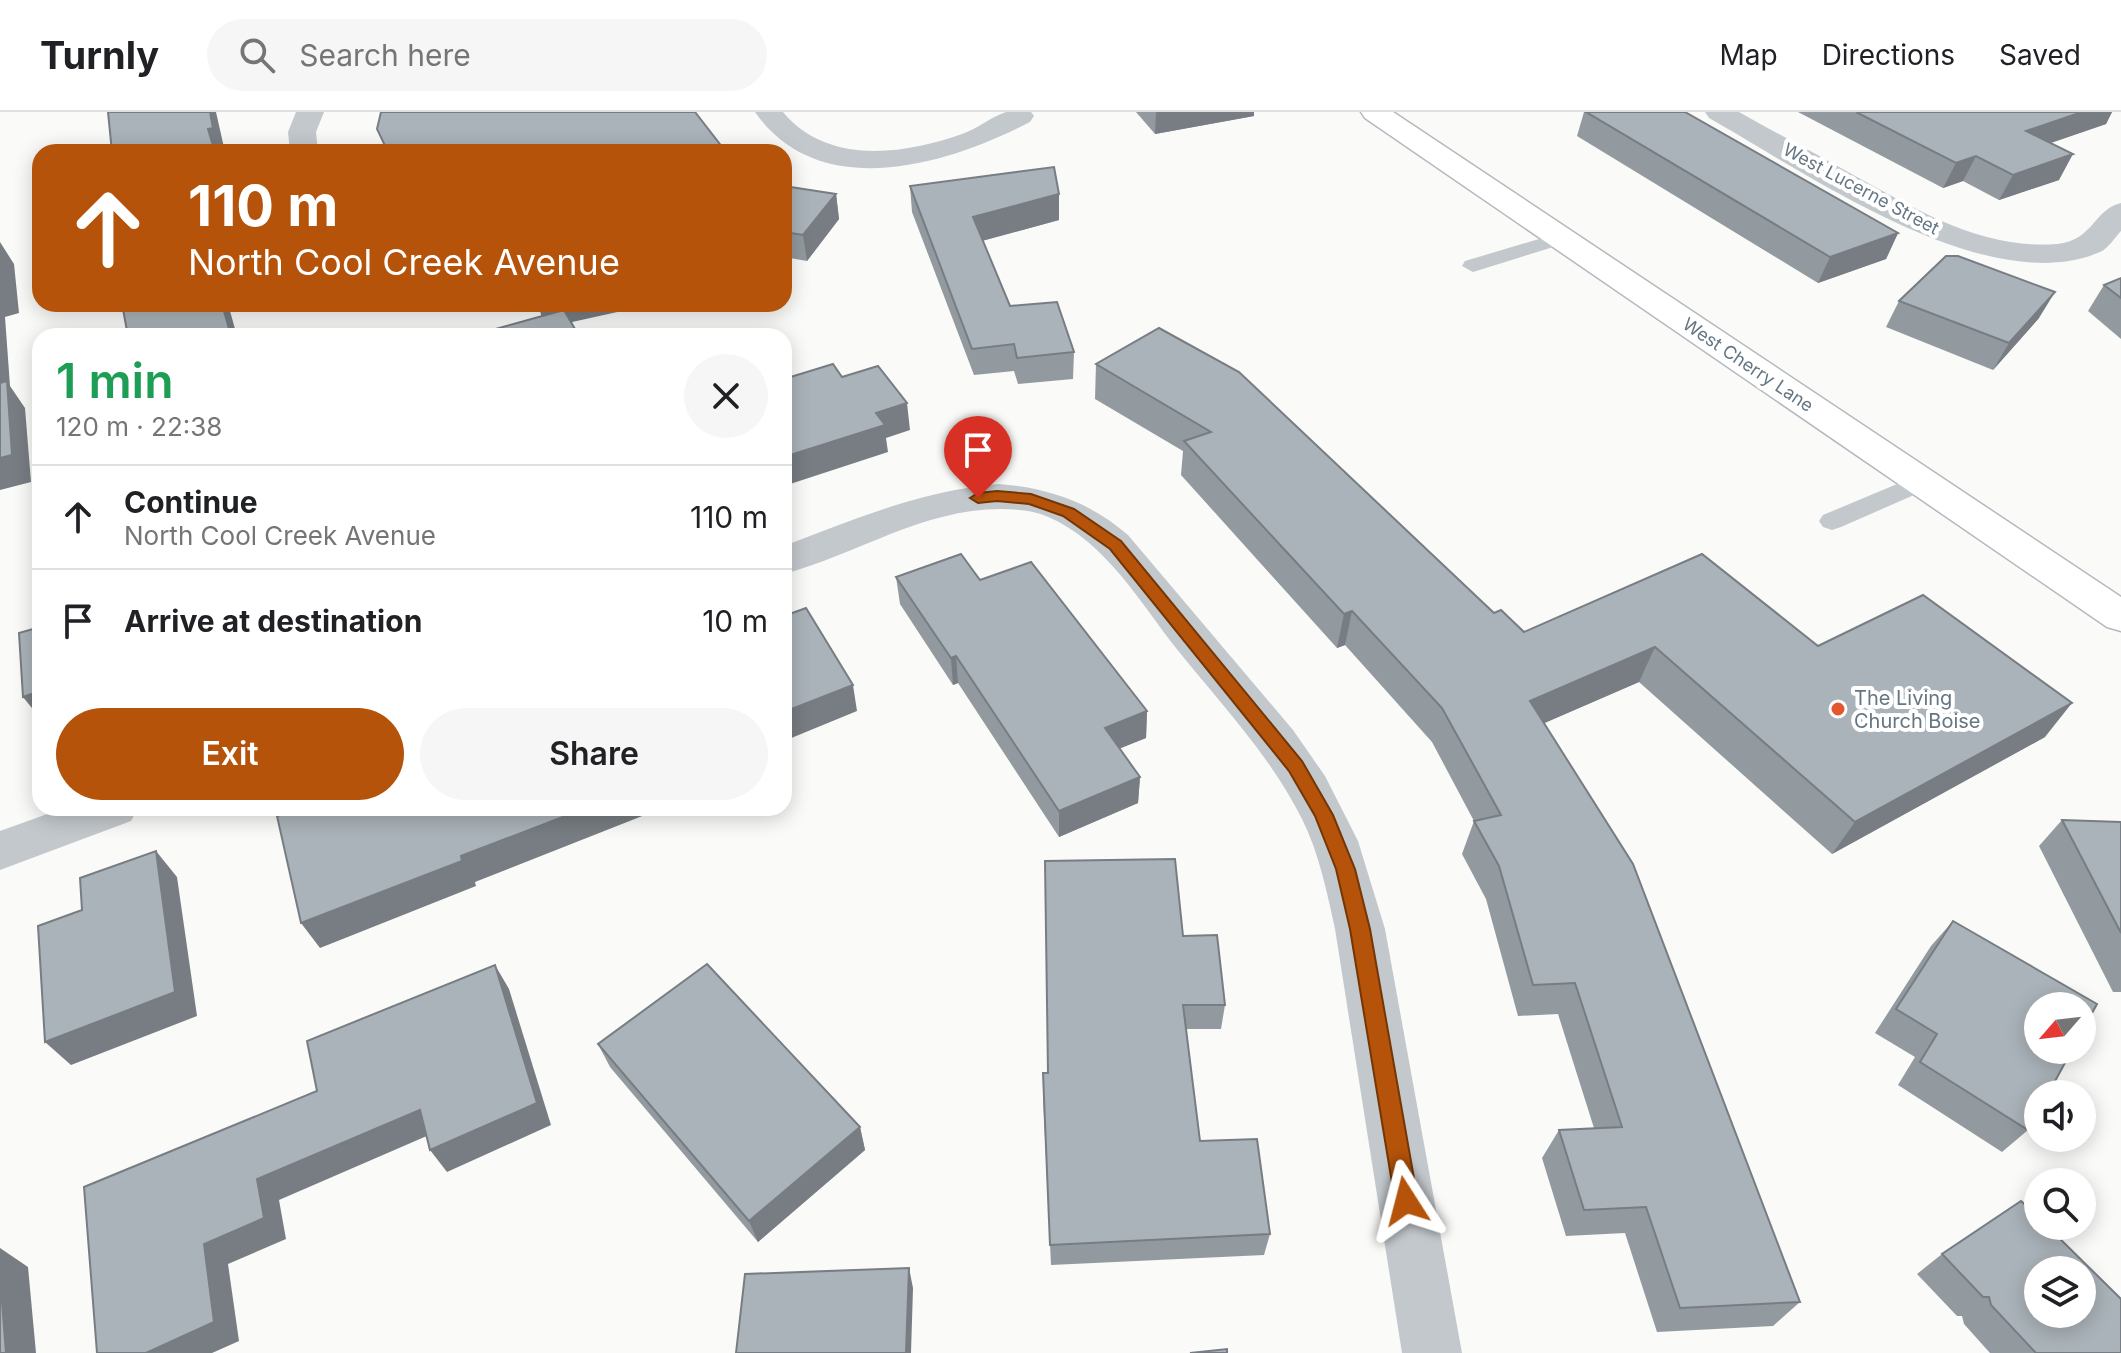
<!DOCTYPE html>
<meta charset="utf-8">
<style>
body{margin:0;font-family:Inter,sans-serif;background:#f6f6f6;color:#202124;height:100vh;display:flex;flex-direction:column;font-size:30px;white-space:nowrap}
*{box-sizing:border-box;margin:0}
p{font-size:26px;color:#757577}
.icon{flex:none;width:44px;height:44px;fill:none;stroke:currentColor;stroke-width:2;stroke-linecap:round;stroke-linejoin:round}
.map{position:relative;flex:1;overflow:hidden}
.side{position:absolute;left:32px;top:216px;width:760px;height:488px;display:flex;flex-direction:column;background:#fff;border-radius:24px;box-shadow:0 4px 20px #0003}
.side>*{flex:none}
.top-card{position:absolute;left:32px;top:32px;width:760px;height:168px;border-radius:24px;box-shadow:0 4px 20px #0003;background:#b45309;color:#fff;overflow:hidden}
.needle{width:52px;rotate:242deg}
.buttons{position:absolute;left:2024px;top:880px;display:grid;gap:16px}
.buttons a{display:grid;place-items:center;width:72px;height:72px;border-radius:50%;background:#fff;box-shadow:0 4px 20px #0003;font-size:40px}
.pin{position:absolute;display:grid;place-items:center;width:68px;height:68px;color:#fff;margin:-82px -34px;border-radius:50% 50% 50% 0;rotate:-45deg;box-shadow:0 0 8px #0007}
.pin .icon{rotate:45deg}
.me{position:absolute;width:88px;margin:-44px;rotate:351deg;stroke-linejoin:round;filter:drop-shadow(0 0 6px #0008)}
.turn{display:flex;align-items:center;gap:28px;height:168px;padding:0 24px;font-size:36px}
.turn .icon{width:104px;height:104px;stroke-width:2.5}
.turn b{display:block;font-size:56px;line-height:68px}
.round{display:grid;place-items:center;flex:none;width:84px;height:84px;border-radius:42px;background:#f6f6f6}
.overview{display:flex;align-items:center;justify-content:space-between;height:136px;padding:0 24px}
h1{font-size:48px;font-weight:600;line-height:60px;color:#1e9e55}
.action{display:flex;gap:16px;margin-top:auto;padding:16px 24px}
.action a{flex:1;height:92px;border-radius:48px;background:#b45309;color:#fff;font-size:32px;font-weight:600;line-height:92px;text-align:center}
.action a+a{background:#f6f6f6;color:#202124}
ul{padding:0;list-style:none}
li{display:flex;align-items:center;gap:24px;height:104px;padding:0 24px;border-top:2px solid #e0e0e0}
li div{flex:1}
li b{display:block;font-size:30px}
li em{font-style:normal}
header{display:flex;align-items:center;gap:48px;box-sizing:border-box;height:112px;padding:0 40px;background:#fff;border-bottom:2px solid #e0e0e0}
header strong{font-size:38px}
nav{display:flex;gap:44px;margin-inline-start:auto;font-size:28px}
.search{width:560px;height:72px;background:#f6f6f6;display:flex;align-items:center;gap:20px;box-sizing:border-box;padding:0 28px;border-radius:44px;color:#757577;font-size:30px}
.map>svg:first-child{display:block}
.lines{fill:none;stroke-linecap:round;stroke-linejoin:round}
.secondary-casing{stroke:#b3babf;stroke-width:3}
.service{fill:#c3c8cc;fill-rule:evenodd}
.minor{fill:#c3c8cc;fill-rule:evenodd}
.secondary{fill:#fff;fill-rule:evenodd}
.wall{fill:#929a9f}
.shaded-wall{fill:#777d82}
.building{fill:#aab3b9;stroke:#777d82;stroke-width:2;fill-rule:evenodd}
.route{fill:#b45309;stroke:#753606;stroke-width:2}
.poi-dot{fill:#e4572e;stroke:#fff;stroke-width:3}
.labels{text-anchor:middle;stroke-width:8;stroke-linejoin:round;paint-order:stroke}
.far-street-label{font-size:18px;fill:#657683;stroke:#fff}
.poi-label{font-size:20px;fill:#657683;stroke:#fff;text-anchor:start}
</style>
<header>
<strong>Turnly</strong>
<div class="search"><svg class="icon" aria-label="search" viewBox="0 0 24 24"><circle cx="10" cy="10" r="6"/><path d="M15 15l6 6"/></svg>Search here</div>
<nav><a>Map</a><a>Directions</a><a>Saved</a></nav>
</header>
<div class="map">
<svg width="2121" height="1241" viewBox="0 0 2121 1241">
<rect width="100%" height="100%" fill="#fafaf8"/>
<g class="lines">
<defs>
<polygon id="secondary" points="1361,0 1393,0 2121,485 2121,519 2107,515 1365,6"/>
</defs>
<use href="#secondary" class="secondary-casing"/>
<g class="service">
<polygon points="1559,121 1566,123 1569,127 1566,131 1473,160 1462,154 1465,149"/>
<polygon points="1921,362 1930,364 1934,370 1930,376 1841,415 1832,418 1823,415 1819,409 1823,403"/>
</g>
<g class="minor">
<polygon points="296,0 324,0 316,20 318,40 290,40 288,20"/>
<path d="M755 0H783C827 53 903 43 962 22 977 17 991 5 1006 0 1013 0 1023 0 1031 0L1034 4 1030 10C948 53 819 92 755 0Z"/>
<path d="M1705 0H1739C1778 22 1818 43 1857 65 1919 99 1983 138 2057 132 2094 128 2093 98 2121 91V119C2115 125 2108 137 2100 140 1988 189 1805 60 1709 6Z"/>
<path d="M999 372C1048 376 1090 390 1128 423L1293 618 1325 664 1358 729 1385 817 1462 1241H1402L1335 817C1327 780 1319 741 1302 707 1269 641 1217 588 1172 531 1149 501 1128 468 1100 441 1082 423 1054 403 1028 399 939 386 865 440 784 462V434C855 407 923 378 999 372Z"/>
<polygon points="64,696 138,696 131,709 0,758 0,719"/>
</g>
<use href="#secondary" class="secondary"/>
</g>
<g class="wall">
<polygon points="1136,0 1254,0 1254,4 1155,22"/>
<polygon points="1584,0 1685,0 1898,121 1886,147 1818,171 1577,24"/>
<polygon points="1798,0 2112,0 2106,12 2050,31 2059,68 1999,88 1963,69 1943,76"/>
<polygon points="784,74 836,82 839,107 807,149 784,145"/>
<polygon points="910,74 1059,108 982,129 1010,194 1074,240 1073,267 1018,272 1014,259 974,263 912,100"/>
<polygon points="2121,166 2121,227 2088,199 2104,173"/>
<polygon points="1899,189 2039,206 1993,258 1886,215"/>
<polygon points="1159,216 1494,501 1524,520 1818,534 2045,625 1832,742 1639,570 1544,611 1800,1190 1773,1214 1657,1220 1625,1121 1566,1124 1542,1046 1559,1018 1594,1016 1558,902 1518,904 1486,787 1462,742 1474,709 1432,630 1345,533 1337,536 1181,363 1183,339 1095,287 1096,252"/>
<polygon points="896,465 980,468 1147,599 1146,626 1119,636 1140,665 1138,691 1059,725 958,571 953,573 900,492"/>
<polygon points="2062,708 2121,710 2121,880 2113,880 2039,734"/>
<polygon points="1953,809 2028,1018 2002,1040 1898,973 1915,945 1875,921 1931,834"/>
<polygon points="1183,824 1225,893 1221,917 1186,917 1200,1029 1270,1122 1264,1143 1051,1153 1043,984 1048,961"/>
<polygon points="598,932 860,1015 865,1038 758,1130 610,955"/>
<polygon points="1942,1142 2121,1241 1990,1241 1964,1212 1962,1204 1957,1204 1917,1162"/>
</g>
<g class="shaded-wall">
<polygon points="210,0 216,0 225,40 215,40 208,17"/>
<polygon points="1156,0 1254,0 1254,4 1155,22"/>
<polygon points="2082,0 2112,0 2106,12 2013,44 2026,19"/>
<polygon points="2073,42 2059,68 1999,88 2013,63"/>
<polygon points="1976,44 1963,69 1943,76 1956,51"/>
<polygon points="836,82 839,107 807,149 803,123"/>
<polygon points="1059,82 1059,108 974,131 973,105"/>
<polygon points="1898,121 1886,147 1818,171 1830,145"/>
<polygon points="0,130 14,152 19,201 5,205 10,274 25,296 31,370 0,378"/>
<polygon points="2055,180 2039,206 1993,258 2009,231"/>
<polygon points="222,192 228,192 237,224 231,224"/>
<polygon points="538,192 648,192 649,193 545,216"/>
<polygon points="907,291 910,318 886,326 888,340 784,374 784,345 876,301"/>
<polygon points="1352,499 1345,533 1337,536 1344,502"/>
<polygon points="1655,535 1639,570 1517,623 1530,589"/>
<polygon points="956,544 958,571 953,573 951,546"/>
<polygon points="853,573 857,599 784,629 784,600"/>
<polygon points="40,579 40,606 23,585"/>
<polygon points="2072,591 2045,625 1832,742 1855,710"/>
<polygon points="1147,599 1146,626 1104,643 1105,616"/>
<polygon points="1140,665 1138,691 1059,725 1059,699"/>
<polygon points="586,696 660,697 475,770 476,774 320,836 301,811 461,744"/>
<polygon points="156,739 177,765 197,904 71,953 45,930"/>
<polygon points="495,853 509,877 551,1013 447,1060 430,1038"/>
<polygon points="420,998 436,1020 279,1088 286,1127 228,1152 239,1229 212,1241 146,1241 204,1132 257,1067"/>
<polygon points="860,1015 865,1038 758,1130 749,1109"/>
<polygon points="0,1136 28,1155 36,1241 6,1241 0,1164"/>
<polygon points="909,1156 913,1176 911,1241 906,1241"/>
</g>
<g class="building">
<polygon points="108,0 210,0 213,16 208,17 215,40 112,40"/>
<polygon points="381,0 695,0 726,40 388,40 377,17"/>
<polygon points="1586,0 1685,0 1898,121 1830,145"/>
<polygon points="1856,0 2082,0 2026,19 2073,42 2013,63 1976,44 1956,51"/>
<polygon points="1054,55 1059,82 973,105 1010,194 1057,190 1074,240 1017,246 1014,232 972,237 910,74"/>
<polygon points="784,74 836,82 803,123 784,120"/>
<polygon points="1946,144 1958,144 2055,180 2009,231 1899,189"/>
<polygon points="0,150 2,175 0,176"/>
<polygon points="2121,166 2121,186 2104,173"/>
<polygon points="122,192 222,192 231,224 128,224"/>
<polygon points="564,198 579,224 470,224"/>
<polygon points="1159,216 1239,260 1494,501 1501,498 1524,520 1702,442 1818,534 1923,483 2072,591 1855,710 1655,535 1530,589 1633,752 1800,1190 1680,1196 1646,1095 1584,1098 1559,1018 1622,1015 1575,871 1533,873 1499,754 1474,709 1501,703 1442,596 1352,499 1344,502 1184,329 1211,320 1096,252"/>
<polygon points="833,252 842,265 878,254 907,291 876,301 885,313 784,345 784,267"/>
<polygon points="7,269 12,343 0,346 0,271"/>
<polygon points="961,442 980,468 1031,450 1147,599 1105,616 1140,665 1059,699 956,544 951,546 896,465"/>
<polygon points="806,496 853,573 784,600 784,504"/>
<polygon points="40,515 40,579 23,585 19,521"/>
<polygon points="299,696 586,696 461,744 462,749 301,811 277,704"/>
<polygon points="2062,708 2121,710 2121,821"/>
<polygon points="156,739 175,880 45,930 38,814 82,798 80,766"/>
<polygon points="1175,747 1183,824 1217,823 1225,893 1183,893 1200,1029 1257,1027 1270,1122 1050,1133 1043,961 1048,961 1045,749"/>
<polygon points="1953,809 2097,892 2082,919 2082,894 2038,894 2038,938 2072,938 2048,982 2038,982 2038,1000 2028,1018 1920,950 1937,922 1896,897"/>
<polygon points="707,852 860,1015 749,1109 598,932"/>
<polygon points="495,853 537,991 430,1038 420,998 257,1067 264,1106 204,1132 214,1210 146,1241 97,1241 84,1075 317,979 307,929"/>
<path d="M2021 1089 2038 1105V1114H2047L2121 1187V1241H2036L1991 1193 1989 1185H1983L1942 1142ZM2038 1158H2082V1202H2038Z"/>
<polygon points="909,1156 906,1241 736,1241 745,1162"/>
<polygon points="0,1164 6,1241 0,1241"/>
<polygon points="1227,1237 1227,1241 1190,1241"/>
</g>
<polygon class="route" points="997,379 1031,382 1074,397 1121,429 1302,649 1333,703 1355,757 1370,817 1418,1089 1415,1097 1406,1101 1398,1097 1395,1089 1350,817 1336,757 1315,704 1289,659 1110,437 1063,404 1029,392 997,389 978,391 970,386 978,381"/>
<circle class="poi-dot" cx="1838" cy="597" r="8"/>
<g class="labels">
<g class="far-street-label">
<text transform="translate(1861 77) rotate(28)" y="6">West Lucerne Street</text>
<text transform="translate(1748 253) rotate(34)" y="6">West Cherry Lane</text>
</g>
<g class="poi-label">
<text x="1854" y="593">The Living<tspan x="1854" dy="23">Church Boise</tspan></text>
</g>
</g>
</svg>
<div class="buttons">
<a><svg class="needle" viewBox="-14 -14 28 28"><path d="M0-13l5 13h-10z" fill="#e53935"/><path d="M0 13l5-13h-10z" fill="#757577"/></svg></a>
<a><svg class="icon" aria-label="sound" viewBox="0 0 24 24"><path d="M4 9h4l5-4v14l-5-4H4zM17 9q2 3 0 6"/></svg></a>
<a><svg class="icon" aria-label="search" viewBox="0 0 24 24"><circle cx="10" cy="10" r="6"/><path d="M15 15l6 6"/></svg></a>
<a><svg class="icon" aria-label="layers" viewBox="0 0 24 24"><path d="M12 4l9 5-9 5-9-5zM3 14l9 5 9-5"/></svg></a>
</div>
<div class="pin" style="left:978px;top:386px;background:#d93025"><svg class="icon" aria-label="arrive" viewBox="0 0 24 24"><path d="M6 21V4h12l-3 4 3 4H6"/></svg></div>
<svg class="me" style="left:1406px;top:1089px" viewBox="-20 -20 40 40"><path d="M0-17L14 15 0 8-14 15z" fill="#b45309" stroke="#fff" stroke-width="4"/></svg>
<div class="top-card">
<div class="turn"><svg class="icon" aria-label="ahead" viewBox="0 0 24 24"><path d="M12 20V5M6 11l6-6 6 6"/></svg><div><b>110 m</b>North Cool Creek Avenue</div></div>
</div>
<section class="side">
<div class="overview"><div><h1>1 min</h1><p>120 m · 22:38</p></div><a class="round"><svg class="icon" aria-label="close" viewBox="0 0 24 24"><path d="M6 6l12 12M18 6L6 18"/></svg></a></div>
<ul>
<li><svg class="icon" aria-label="ahead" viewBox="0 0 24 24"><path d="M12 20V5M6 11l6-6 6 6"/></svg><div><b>Continue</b><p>North Cool Creek Avenue</p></div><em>110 m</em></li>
<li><svg class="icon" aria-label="arrive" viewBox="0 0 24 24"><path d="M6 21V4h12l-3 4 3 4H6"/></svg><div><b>Arrive at destination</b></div><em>10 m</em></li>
</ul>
<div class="action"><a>Exit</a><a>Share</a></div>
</section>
</div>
